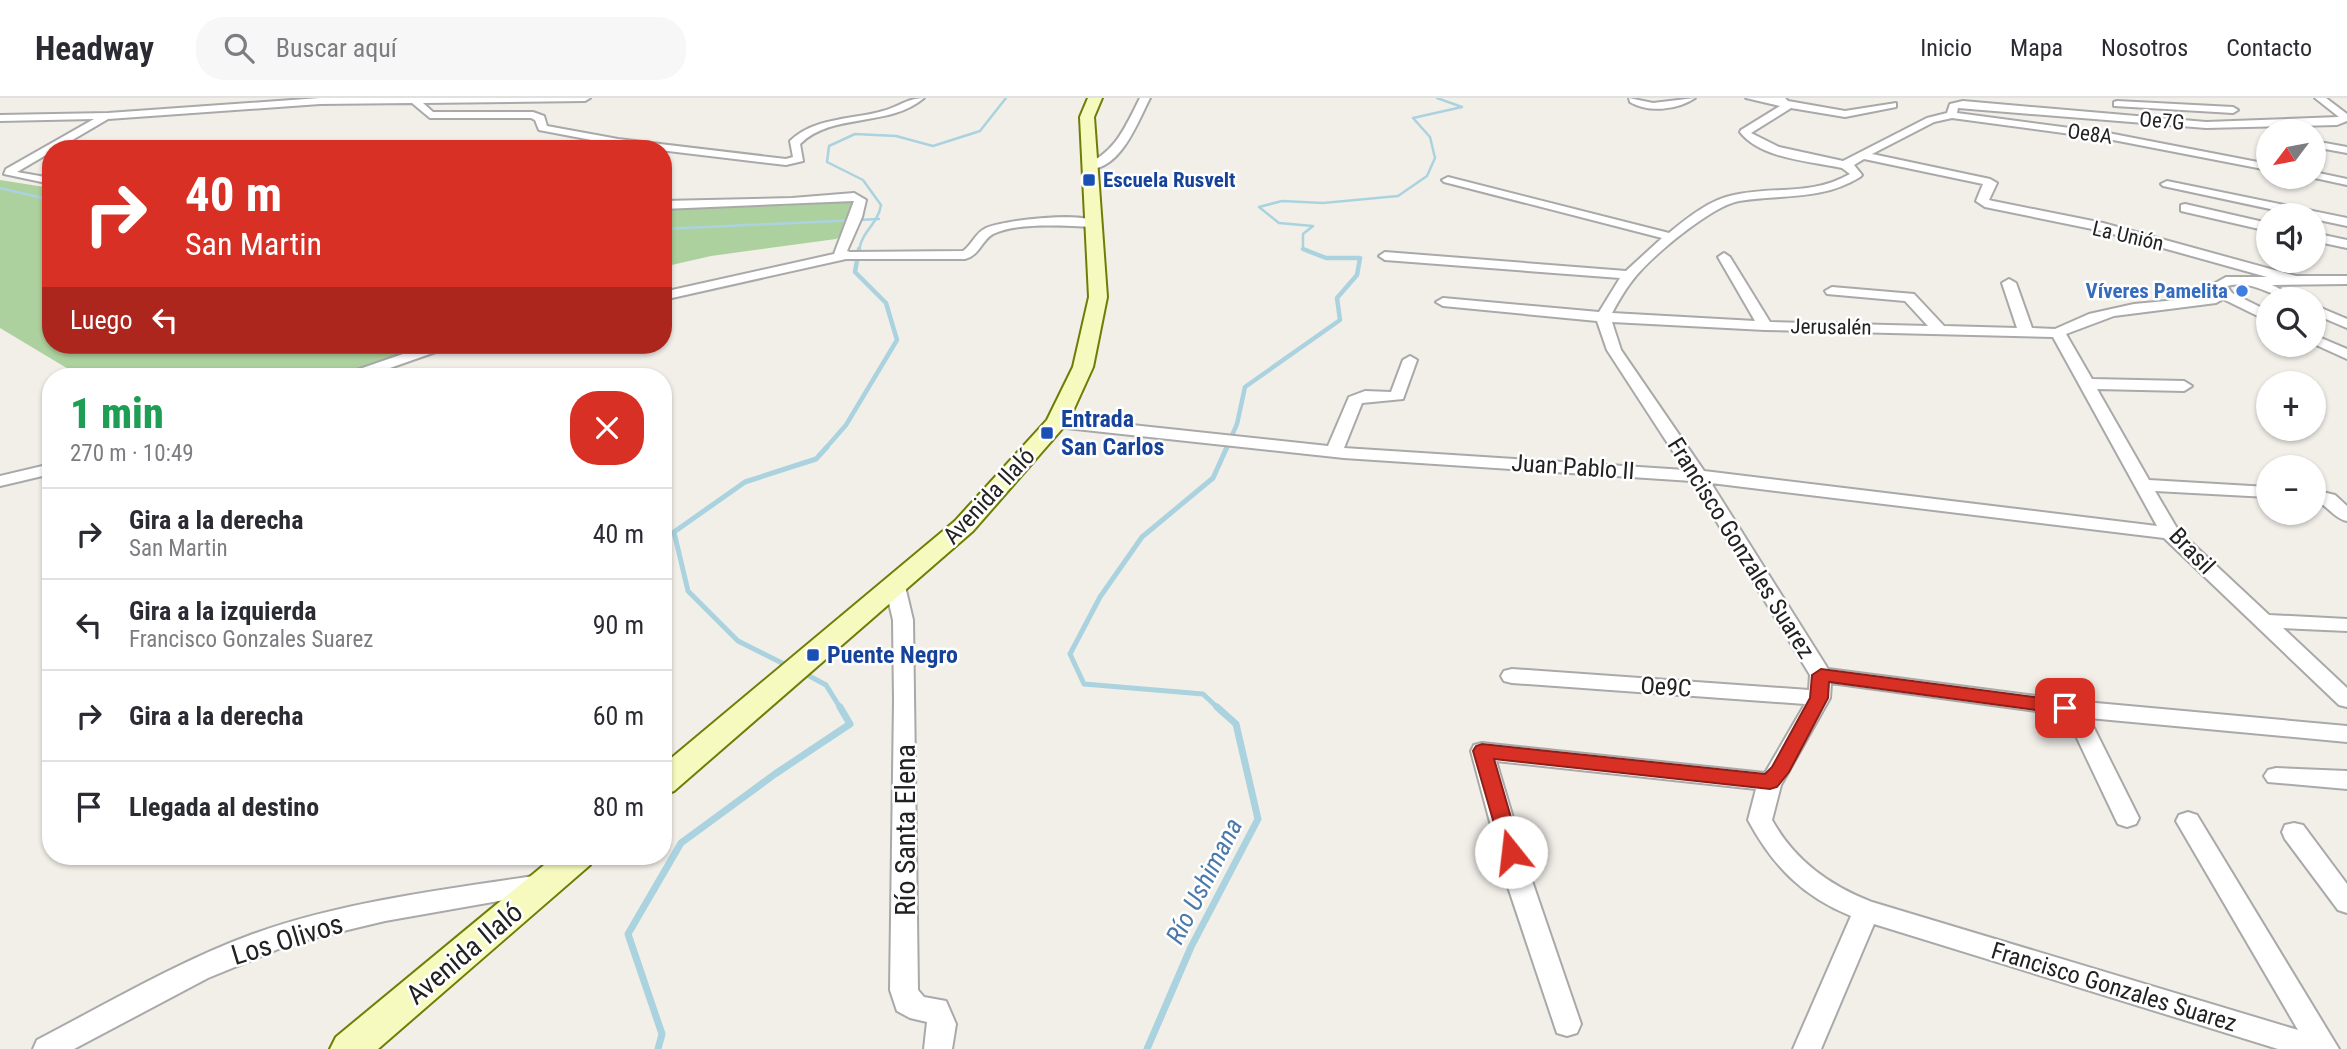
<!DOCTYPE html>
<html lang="es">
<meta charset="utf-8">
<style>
body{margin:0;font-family:"Roboto Condensed",sans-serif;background:#f7f7f7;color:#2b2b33;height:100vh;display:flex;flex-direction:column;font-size:26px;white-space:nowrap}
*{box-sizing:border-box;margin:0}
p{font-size:23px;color:#7c7c81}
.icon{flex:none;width:38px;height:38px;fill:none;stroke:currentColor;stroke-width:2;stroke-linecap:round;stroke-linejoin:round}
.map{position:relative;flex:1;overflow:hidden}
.side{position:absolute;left:42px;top:270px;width:630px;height:497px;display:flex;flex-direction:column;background:#fff;border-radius:28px;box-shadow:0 2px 5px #0004}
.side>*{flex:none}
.banner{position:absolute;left:42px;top:42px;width:630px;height:214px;border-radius:28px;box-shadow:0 2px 5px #0004;background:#d93025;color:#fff;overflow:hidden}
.needle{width:46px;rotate:238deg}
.tools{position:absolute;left:2256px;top:21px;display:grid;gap:14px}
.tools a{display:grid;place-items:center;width:70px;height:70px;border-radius:50%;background:#fff;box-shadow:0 2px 5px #0004;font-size:35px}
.pin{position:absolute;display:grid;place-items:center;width:60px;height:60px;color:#fff;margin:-30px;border-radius:14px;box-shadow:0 4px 10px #0006}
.me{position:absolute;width:77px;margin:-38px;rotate:344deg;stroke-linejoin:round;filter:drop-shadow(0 0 5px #0008)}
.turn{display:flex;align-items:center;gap:24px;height:147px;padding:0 28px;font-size:32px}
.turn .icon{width:91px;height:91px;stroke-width:2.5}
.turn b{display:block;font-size:49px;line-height:60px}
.then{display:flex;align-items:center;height:66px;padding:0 28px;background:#0003;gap:14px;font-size:26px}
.round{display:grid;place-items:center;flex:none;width:74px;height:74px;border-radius:28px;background:#f7f7f7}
.head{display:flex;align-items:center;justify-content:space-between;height:119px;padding:0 28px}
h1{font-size:42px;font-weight:800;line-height:52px;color:#1e9e55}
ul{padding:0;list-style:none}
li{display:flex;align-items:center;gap:21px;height:91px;padding:0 28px;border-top:2px solid #e1e1e2}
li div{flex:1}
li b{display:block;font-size:26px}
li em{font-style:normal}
header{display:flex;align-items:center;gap:42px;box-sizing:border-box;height:98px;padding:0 35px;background:#fff;border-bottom:2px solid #e1e1e2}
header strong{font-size:33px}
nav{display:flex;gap:38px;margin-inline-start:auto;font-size:24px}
.search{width:490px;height:63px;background:#f7f7f7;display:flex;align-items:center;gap:18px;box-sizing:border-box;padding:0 24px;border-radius:28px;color:#7c7c81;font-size:26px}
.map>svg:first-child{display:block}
.forest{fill:#add19e}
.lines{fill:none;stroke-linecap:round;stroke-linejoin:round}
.stream-far3{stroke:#aad3df;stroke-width:2.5}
.stream-far2{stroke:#aad3df;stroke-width:4.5}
.stream-far1{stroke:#aad3df;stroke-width:5}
.stream{stroke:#aad3df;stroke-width:7}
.minor-casing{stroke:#a9a9a9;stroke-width:4}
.secondary-casing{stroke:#707d05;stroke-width:4}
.minor{fill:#fff;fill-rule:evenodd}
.secondary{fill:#f7fabf;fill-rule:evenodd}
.route{fill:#d93025;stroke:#8d1f18;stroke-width:2}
.transit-dot{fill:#1a4fb4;stroke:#fff;stroke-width:2.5}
.shop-dot{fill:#3f7fe0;stroke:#fff;stroke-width:2.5}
.labels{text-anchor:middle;stroke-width:5;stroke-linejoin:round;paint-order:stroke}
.far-street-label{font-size:21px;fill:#222;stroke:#fff}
.far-transit-label{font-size:21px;font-weight:bold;fill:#164399;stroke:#fff;text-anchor:start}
.far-shop-label{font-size:21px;font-weight:bold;fill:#366cbe;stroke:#fff;text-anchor:end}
.transit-label{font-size:24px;font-weight:bold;fill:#164399;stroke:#fff;text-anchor:start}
.street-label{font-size:24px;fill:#222;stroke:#fff}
.water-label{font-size:26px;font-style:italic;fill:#4a7aab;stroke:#fff}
.near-street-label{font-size:28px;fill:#222;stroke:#fff}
</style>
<header>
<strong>Headway</strong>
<div class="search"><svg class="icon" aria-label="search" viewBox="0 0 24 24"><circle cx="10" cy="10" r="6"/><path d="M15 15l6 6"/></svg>Buscar aquí</div>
<nav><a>Inicio</a><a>Mapa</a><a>Nosotros</a><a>Contacto</a></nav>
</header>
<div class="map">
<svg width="2347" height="951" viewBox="0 0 2347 951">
<rect width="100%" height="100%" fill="#f2efe9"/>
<g class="forest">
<polygon points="0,82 51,90 51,247 450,247 325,278 80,278 0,230"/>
<polygon points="848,101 860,112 855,128 836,141 711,158 663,169 663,113 729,107 782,108"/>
</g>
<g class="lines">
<g class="stream-far3">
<polyline points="0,90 51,102"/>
<polyline points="663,131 879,121"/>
<path d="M859 152C862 133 878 126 881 107L863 82 827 64 829 48 855 36 896 38 933 48 980 33 1006 0"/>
<polyline points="1306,152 1303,151 1303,136 1313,128 1279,125 1259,109 1282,103 1323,105 1398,98 1427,78 1435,60 1430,39 1413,20 1462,9 1437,0"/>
</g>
<g class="stream-far2">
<polyline points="825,351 846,327 897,242 886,205 855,174 859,151"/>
<polyline points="1226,351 1237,326 1245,289 1340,222 1337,200 1357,177 1360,160 1326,160 1303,151"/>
</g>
<g class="stream-far1">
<polyline points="790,569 738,543 688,493 674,434 745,384 816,361 827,349"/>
<polyline points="802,574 826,587 841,611"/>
<polyline points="1219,611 1203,596 1084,586 1070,556 1100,499 1142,439 1213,380 1227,349"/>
</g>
<g class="stream">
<polyline points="658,951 662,936 628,836 681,745 775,676 850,626 840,609"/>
<polyline points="1147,951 1191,849 1258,721 1236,626 1217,609"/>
</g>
<defs>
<g id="minor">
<path d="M320 0H590L585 3 423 5 433 14H533L544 18 547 28 618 41 786 61 793 59 790 43C815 19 852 22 883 13 898 9 908 0 924 0 889 30 832 14 800 46L803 63 786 67 618 47 539 32 535 22 531 20H430L412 5 320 6 108 21 57 51H51V54L17 74 51 80V86L4 76 6 71 94 21 0 23V17L108 15Z"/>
<path d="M1140 0H1150C1137 25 1120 75 1084 71V67C1116 55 1126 27 1140 0Z"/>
<path d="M1629 0 1653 5 1695 0C1677 12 1649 15 1630 4Z"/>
<path d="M1746 0H1785L1788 3 1845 13 1896 5V9L1845 19 1791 10 1751 35 1779 49 1843 63 1927 20 1947 15 1950 6 1963 3 2206 24 2339 19 2315 0H2326L2347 16V23L2337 27 2206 30 1958 10 1957 15 2108 35 2268 66V72L2108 41 1952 20 1934 24 1872 56 1990 81 1997 85 1989 102 1993 103 2103 125 2296 178H2347V186L2272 187 2300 201C2268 201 2258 181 2227 188L2232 195 2268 213V223L2223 201 2216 205 2114 218 2066 236 2092 281 2184 283 2192 288 2184 293 2097 291 2149 382 2268 389V399L2155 393 2178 432 2269 517 2347 521V533L2283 530 2347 590V609L2339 607 2164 440 1711 385 1828 571 2074 603 2347 628V644L2089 620 2139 720 2136 726 2127 729 2118 726 2115 720 2066 617 1831 585 1830 600 1781 687 1772 722C1795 763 1829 787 1872 804L2298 932 2176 723 2179 717 2188 714 2197 717 2339 951H2278L1874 826 1821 951H1793L1851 818C1802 798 1773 768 1748 722L1756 691 1496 663 1531 780 1581 926 1577 935 1567 938 1557 935 1505 780 1471 653 1474 647 1482 645 1765 675 1805 606 1512 585 1504 583 1501 578 1504 573 1512 571 1809 592 1810 577 1692 383 1344 360 1057 329 1049 324 1057 319 1328 348 1349 299 1365 293 1391 294 1403 262 1410 258 1417 262 1403 301 1362 305 1344 350 1685 372 1607 252 1597 223 1443 208 1436 204 1443 200 1599 214 1620 180 1385 162 1379 158 1385 154 1626 173 1662 140 1444 84 1442 82 1448 79 1669 135C1687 120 1711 101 1734 97 1774 88 1812 98 1850 76L1842 70C1810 63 1761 61 1740 34L1741 32 1780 8ZM1864 61 1983 86 1976 103 1985 109 2102 133 2267 179H2226L2212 187 2220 198 2134 206 2089 216 2055 231 2032 230 2016 185 2009 181 2002 185 2017 230 1944 228 1914 196 1832 189 1825 193 1827 196 1905 203 1928 228 1770 224 1730 159 1724 155 1718 159 1755 223 1612 215C1618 204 1624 193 1632 183 1649 160 1711 108 1739 103 1782 96 1821 103 1860 79L1862 77 1854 67ZM1612 224 1765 232 2053 239 2157 428 1704 373 1621 252Z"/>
<polygon points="2117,3 2233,9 2238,12 2233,15 2114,8 2114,4"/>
<polygon points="2314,43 2347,49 2347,55 2314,49"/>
<polygon points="2314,74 2347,81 2347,87 2310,79 2314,79"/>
<polygon points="2167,83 2347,120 2347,128 2314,121 2314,117 2298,117 2163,88 2161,86"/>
<path d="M854 95 866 102 862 119 847 153 850 154 963 153C972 147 975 135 986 130 1004 122 1084 113 1099 125L1093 129C1065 128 1018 124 993 136 981 143 980 157 965 161H846L663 202V194L834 156 854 103 663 111V103L792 100Z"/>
<polygon points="2185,106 2268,125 2268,133 2181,113 2181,107"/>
<polygon points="2314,135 2347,142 2347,150 2314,143"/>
<polygon points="2314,207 2347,221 2347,230 2314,216"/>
<polygon points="2314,237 2347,251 2347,261 2314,246"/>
<polygon points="429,247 449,247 447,250 367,278 345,278 348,275"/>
<polygon points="51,366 51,376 0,388 0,378"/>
<path d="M2314 392 2335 397 2347 408V423C2333 420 2327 406 2314 402Z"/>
<polygon points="895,482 902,484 905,488 913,522 918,892 924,899 946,903 956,926 952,951 924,951 927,924 910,920 897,913 890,892 894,603 893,522 885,488 888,484"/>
<polygon points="2276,670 2347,673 2347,691 2268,684 2264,678 2268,672"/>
<polygon points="2294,725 2303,727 2347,786 2347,815 2338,812 2285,741 2282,734 2285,727"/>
<path d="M540 777 549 780 553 787 549 794 385 823 293 845 208 880 74 951H33L37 942C108 905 177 864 253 836 345 803 444 792 540 777Z"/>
</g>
<g id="secondary">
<polygon points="1088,0 1102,0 1094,19 1107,199 1093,269 1068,324 973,433 674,693 663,697 663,667 955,423 1047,322 1073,269 1089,199 1080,19"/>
<polygon points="555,758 595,758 590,767 378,951 330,951 336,939"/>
</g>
</defs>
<use href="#minor" class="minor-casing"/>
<use href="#secondary" class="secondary-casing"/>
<use href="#minor" class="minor"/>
<use href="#secondary" class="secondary"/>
</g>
<polygon class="route" points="1821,571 2065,603 2072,605 2074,610 2072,614 2065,616 1829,584 1828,600 1789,674 1777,689 1770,691 1494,661 1521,754 1518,760 1511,762 1504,760 1473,653 1476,648 1482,646 1765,676 1772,669 1810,600 1812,577"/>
<g class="transit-dot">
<rect x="1082" y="75" width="14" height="14" rx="3.5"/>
<rect x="1040" y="328" width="14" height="14" rx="3.5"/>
<rect x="806" y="550" width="14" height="14" rx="3.5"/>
</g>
<circle class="shop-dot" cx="2242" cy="193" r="7"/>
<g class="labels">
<g class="far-street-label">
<text transform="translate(2162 23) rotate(5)" y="7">Oe7G</text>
<text transform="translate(2090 36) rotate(8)" y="7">Oe8A</text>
<text transform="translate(2128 138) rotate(13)" y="7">La Unión</text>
<text transform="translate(1831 229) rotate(1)" y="7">Jerusalén</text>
</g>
<g class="far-transit-label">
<text x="1103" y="89">Escuela Rusvelt</text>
</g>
<g class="far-shop-label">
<text x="2228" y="200">Víveres Pamelita</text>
</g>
<g class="transit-label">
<text x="1061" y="329">Entrada<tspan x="1061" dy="28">San Carlos</tspan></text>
<text x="827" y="565">Puente Negro</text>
</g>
<g class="street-label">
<text transform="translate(1573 369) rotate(4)" y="8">Juan Pablo II</text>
<text transform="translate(989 398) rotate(-47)" y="8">Avenida Ilaló</text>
<text transform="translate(1741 450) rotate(58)" y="8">Francisco Gonzales Suarez</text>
<text transform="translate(2192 453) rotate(46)" y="8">Brasil</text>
<text transform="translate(1666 589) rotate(4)" y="8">Oe9C</text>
<text transform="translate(2114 889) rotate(17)" y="8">Francisco Gonzales Suarez</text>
</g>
<g class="water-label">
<text transform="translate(1204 783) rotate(-63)" y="9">Río Ushimana</text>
</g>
<g class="near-street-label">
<text transform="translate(905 732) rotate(-90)" y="10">Río Santa Elena</text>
<text transform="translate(287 841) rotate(-17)" y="10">Los Olivos</text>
<text transform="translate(464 855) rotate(-40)" y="10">Avenida Ilaló</text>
</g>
</g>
</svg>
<div class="tools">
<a><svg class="needle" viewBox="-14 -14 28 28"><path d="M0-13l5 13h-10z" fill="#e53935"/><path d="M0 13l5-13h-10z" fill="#7c7c81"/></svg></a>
<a><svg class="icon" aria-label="sound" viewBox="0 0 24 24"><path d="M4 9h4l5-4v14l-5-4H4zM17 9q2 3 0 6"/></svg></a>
<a><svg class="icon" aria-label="search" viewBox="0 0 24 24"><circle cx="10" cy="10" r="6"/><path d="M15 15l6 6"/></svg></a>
<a>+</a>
<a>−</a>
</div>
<div class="pin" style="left:2065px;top:610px;background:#d93025"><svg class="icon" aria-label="arrive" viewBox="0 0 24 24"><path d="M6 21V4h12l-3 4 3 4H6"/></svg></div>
<svg class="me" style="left:1511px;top:754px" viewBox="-20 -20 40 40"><circle r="19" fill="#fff"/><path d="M0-13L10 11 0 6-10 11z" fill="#d93025"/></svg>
<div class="banner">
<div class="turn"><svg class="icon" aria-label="right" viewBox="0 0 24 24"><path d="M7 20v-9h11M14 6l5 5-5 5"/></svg><div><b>40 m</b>San Martin</div></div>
<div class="then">Luego<svg class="icon" aria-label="left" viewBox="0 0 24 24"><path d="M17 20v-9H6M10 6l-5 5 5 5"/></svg></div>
</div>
<section class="side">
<div class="head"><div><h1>1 min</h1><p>270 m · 10:49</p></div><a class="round" style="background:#d93025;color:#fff"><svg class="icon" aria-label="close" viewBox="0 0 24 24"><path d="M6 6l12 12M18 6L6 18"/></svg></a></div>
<ul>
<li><svg class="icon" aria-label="right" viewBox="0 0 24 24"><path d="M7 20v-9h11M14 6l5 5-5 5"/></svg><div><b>Gira a la derecha</b><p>San Martin</p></div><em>40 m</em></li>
<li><svg class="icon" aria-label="left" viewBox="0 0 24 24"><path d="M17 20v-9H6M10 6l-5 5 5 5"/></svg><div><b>Gira a la izquierda</b><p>Francisco Gonzales Suarez</p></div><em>90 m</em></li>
<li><svg class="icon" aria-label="right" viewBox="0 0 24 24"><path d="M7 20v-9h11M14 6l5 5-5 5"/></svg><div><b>Gira a la derecha</b></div><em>60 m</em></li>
<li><svg class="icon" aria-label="arrive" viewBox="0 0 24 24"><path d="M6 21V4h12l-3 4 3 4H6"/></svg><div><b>Llegada al destino</b></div><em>80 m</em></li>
</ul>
</section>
</div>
